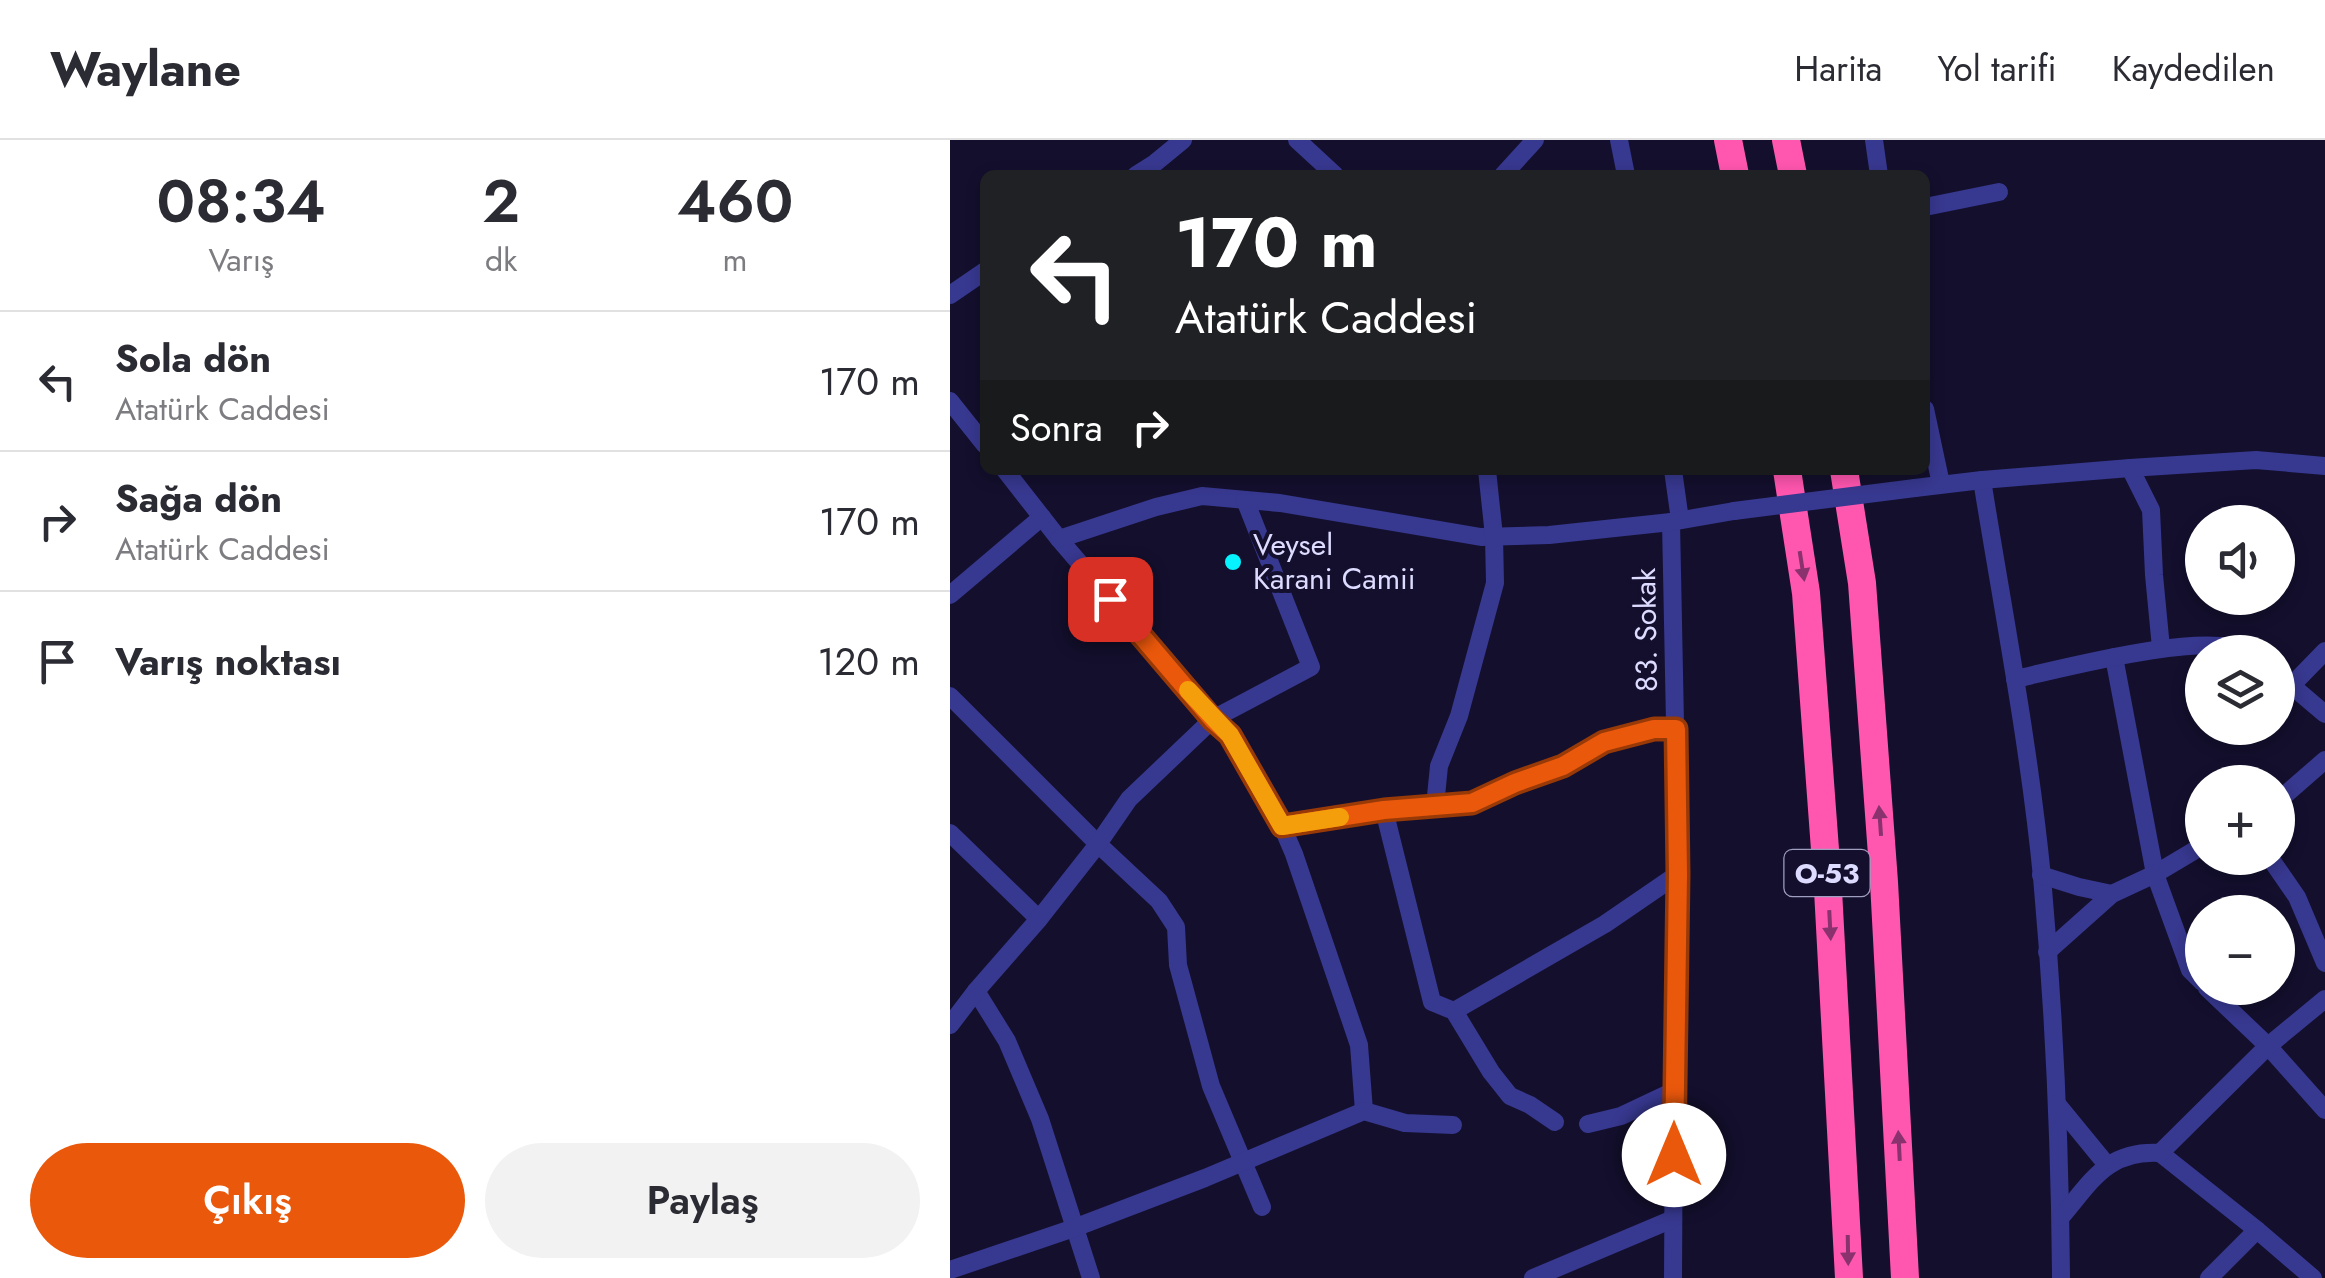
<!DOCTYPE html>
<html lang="tr">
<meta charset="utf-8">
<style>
body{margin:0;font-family:Jost,sans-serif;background:#f2f2f3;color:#2b2b33;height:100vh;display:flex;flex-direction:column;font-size:38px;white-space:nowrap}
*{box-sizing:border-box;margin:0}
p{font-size:32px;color:#7c7c81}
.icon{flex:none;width:55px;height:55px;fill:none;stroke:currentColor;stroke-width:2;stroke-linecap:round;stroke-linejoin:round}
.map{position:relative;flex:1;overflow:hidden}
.panel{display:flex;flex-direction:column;background:#fff;width:950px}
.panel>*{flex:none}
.hud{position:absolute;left:30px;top:30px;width:950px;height:305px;border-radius:15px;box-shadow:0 5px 15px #0003;background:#202124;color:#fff;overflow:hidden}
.fabs{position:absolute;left:1235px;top:365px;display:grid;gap:20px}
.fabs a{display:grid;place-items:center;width:110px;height:110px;border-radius:50%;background:#fff;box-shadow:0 5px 15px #0003;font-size:50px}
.pin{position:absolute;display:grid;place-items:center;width:85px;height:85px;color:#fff;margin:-42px;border-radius:20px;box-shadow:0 5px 15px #0006}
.me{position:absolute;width:110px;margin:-55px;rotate:0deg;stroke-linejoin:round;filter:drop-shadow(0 0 8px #0008)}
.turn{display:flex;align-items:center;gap:35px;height:210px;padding:0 30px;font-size:45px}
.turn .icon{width:130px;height:130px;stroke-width:2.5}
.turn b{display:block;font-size:70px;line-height:85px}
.then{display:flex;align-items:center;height:95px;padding:0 30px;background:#0003;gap:20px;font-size:38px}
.eta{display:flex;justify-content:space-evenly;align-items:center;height:170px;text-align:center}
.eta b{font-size:60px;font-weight:600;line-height:70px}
.button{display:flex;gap:20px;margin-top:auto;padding:20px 30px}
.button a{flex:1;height:115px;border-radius:60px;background:#ea580c;color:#fff;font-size:40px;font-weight:600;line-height:115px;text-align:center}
.button a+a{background:#f2f2f3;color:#2b2b33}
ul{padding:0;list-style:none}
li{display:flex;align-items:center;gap:30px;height:140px;padding:0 30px;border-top:2px solid #e1e1e2}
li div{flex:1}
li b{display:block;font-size:38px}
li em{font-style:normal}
header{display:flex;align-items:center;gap:60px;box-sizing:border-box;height:140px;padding:0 50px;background:#fff;border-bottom:2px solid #e1e1e2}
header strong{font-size:48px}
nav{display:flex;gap:55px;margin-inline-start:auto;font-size:35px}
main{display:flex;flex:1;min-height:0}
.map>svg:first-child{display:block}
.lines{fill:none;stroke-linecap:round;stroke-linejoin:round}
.minor{stroke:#37388f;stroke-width:18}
.highway{stroke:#ff56af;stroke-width:28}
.minor-bridge{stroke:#37388f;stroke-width:18}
.oneway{fill:#89326e}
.route-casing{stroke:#983908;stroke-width:25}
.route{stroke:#ea580c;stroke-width:18}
.slow{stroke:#f59e0b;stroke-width:18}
.poi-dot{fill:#07f2ff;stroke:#130f2d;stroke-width:4}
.labels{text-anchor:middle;stroke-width:8;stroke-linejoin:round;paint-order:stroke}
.shield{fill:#130f2d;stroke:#a09ec0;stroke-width:2.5}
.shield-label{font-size:28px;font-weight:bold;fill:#dddbff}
.poi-label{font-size:30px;fill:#dddbff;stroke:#130f2d;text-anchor:start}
.street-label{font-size:30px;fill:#dddbff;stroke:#130f2d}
</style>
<header>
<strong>Waylane</strong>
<nav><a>Harita</a><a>Yol tarifi</a><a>Kaydedilen</a></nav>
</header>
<main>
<section class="panel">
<div class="eta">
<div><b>08:34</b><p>Varış</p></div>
<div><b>2</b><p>dk</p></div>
<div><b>460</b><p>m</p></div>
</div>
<ul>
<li><svg class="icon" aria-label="left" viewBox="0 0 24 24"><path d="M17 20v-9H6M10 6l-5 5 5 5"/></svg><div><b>Sola dön</b><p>Atatürk Caddesi</p></div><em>170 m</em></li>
<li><svg class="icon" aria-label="right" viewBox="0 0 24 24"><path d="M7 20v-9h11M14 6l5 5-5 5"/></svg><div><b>Sağa dön</b><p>Atatürk Caddesi</p></div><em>170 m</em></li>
<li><svg class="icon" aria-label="arrive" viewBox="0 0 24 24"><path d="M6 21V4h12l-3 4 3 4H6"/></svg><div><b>Varış noktası</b></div><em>120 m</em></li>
</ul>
<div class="button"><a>Çıkış</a><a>Paylaş</a></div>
</section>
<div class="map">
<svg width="1375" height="1138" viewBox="0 0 1375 1138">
<rect width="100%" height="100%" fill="#130f2d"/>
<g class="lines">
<g class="minor">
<polyline points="347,0 385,35"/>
<polyline points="669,0 676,35"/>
<polyline points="924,0 929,35"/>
<polyline points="186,35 205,23 233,0"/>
<polyline points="553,35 585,0"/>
<polyline points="975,67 1049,52"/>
<polyline points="0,155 35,131"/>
<polyline points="0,261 35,305"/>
<polyline points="975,269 991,344"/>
<polyline points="1180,328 1201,370 1204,435 1211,508"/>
<polyline points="55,330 109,399 263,579 280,595 332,686 434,670 522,663 565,643 613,626 654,602 704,589 725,589"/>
<polyline points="723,330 730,380"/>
<path d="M1032 340C1053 471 1079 604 1092 737 1104 870 1110 1005 1111 1138"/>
<polyline points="965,348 1032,340 1180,328 1306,320 1375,326"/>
<polyline points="721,382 728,734 725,770 723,1138"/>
<polyline points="109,399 206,367 252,356 330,363 531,397 599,395 721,382 784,371"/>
<polyline points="0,455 92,377"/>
<polyline points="1164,517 1205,734 1240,830 1252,842"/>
<polyline points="1328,534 1375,574"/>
<path d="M1065 539C1111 529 1257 490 1294 512"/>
<polyline points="1342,545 1375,511"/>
<polyline points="0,556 148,704 209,761 226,787 228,825 261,946 312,1067"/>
<polyline points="1328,661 1375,620"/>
<polyline points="485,666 489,626 509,576 545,443 544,396 537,330"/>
<polyline points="434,670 482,862 504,871 541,932 560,956 580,965 605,982"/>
<polyline points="332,686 344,714 409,905 414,971"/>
<polyline points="0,693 89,779"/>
<polyline points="1320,718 1347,757 1375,823"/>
<polyline points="1091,735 1129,747 1162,754"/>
<polyline points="1097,812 1162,754 1205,734 1252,706"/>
<polyline points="1257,848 1318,906 1375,970"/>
<polyline points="26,851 57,901 90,979 141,1138"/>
<polyline points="504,871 655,784 728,734"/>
<polyline points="0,885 26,851 89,779 148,704 179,659 263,579 361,527 295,360"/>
<polyline points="1107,964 1157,1025"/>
<polyline points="638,984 671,976 724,951"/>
<polyline points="1210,1013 1307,1090 1363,1138"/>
<path d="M1111 1077C1142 1041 1157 1010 1210 1013L1318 906 1375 859"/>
<polyline points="0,1130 124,1088 255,1038 414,971 455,983 503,985"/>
<polyline points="583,1138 723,1079"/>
<polyline points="1259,1138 1307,1090"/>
</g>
<g class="highway">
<polyline points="778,0 785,35"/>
<polyline points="836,0 843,35"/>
<polyline points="837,330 856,453 878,750 899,1138"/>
<polyline points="894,330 912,443 934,742 955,1138"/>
</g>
<polyline class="minor-bridge" points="784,371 965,348"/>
</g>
<defs><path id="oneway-solid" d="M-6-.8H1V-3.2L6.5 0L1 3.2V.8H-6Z" transform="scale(2.5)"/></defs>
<g class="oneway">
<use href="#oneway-solid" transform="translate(852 426) rotate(81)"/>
<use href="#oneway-solid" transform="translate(930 681) rotate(-94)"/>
<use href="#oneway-solid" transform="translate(880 785) rotate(87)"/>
<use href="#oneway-solid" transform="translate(949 1006) rotate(-93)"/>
<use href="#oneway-solid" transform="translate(898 1110) rotate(89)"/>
</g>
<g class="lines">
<defs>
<polyline id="route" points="160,459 263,580 280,595 332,686 434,670 522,663 565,643 613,626 654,602 704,589 726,589 728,734 724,1015"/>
</defs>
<use href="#route" class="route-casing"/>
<use href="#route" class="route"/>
<polyline class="slow" points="238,550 280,595 332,686 390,677"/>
</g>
<circle class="poi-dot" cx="283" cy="422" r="10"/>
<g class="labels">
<rect class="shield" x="834.5" y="710" width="85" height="46" rx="8"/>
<g class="shield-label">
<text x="877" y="743">O-53</text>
</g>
<g class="poi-label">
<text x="303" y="415">Veysel<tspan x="303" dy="34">Karani Camii</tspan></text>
</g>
<g class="street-label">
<text transform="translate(696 490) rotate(-91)" y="10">83. Sokak</text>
</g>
</g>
</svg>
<div class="fabs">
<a><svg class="icon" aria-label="sound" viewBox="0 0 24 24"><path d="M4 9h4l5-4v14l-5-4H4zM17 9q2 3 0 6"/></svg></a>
<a><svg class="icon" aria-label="layers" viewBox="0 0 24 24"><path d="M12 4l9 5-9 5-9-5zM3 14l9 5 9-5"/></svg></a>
<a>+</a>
<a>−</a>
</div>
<div class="pin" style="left:160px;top:459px;background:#d93025"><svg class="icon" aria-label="arrive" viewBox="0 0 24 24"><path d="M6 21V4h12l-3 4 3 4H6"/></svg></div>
<svg class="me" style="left:724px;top:1015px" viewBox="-20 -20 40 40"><circle r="19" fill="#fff"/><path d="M0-13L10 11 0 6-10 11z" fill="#ea580c"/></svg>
<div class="hud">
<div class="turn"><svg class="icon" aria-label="left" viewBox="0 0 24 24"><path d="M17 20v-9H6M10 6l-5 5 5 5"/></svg><div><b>170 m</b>Atatürk Caddesi</div></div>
<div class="then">Sonra<svg class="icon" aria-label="right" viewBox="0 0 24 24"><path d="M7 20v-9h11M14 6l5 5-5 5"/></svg></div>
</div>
</div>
</main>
